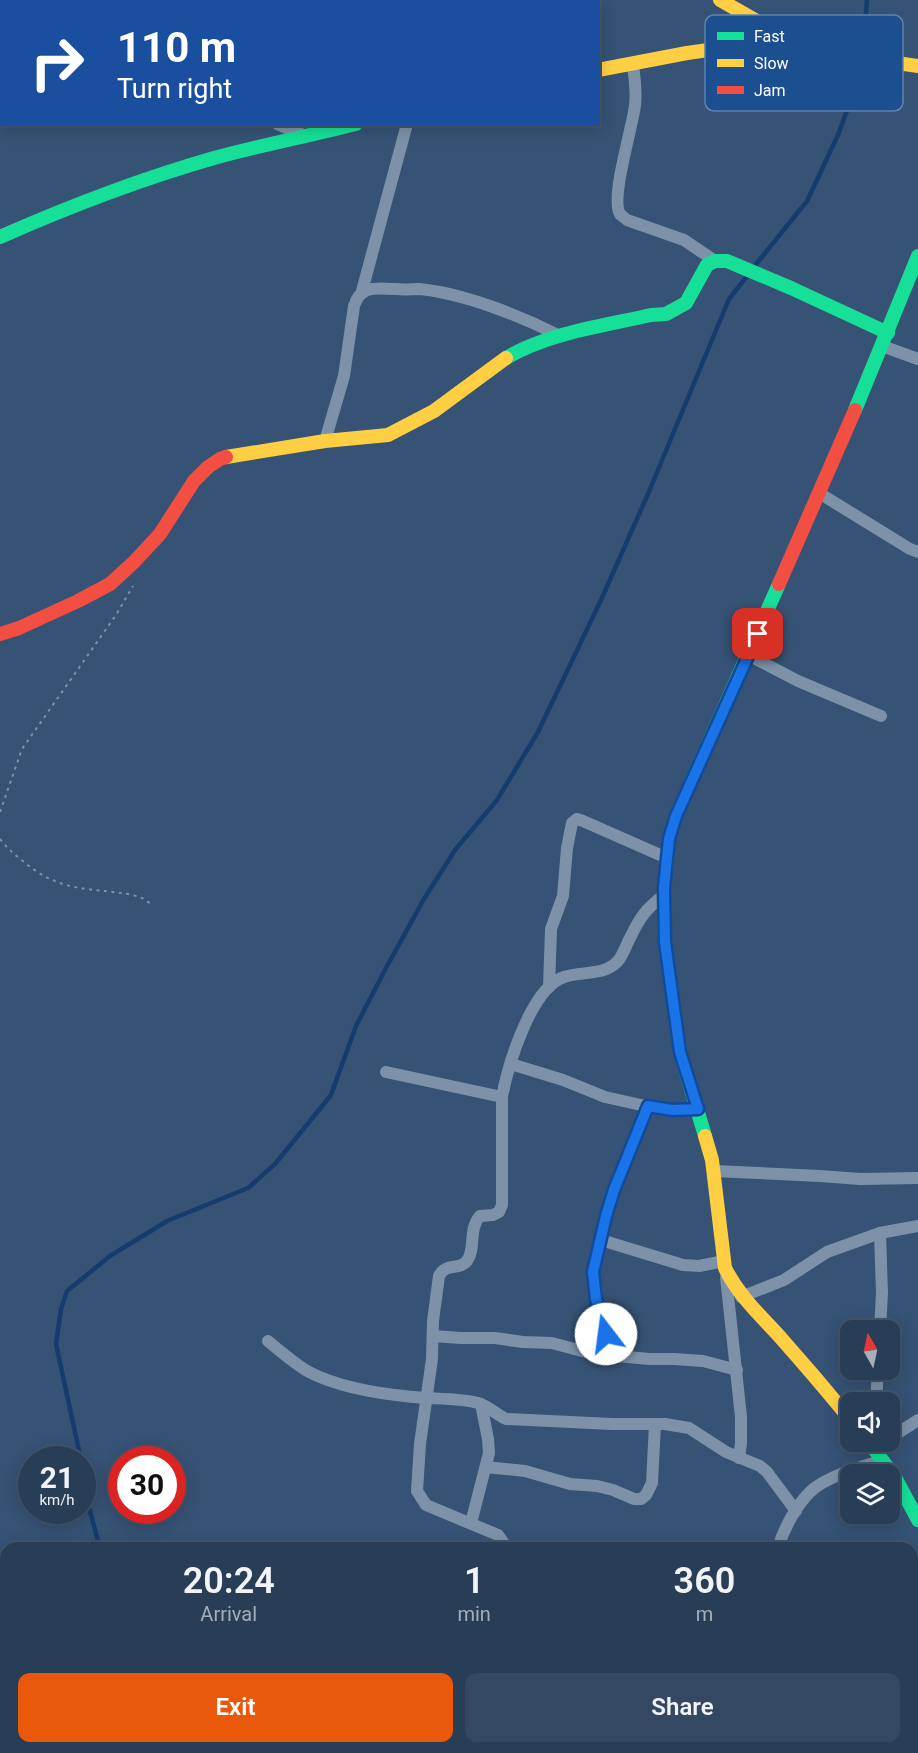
<!DOCTYPE html>
<style>
body{margin:0;font-family:Roboto,sans-serif;background:#344961;color:#f1f3f6;height:100vh;display:flex;flex-direction:column;font-size:22px;white-space:nowrap}
*{box-sizing:border-box;margin:0}
p{font-size:20px;color:#a5aeba}
.icon{flex:none;width:33px;height:33px;fill:none;stroke:currentColor;stroke-width:2;stroke-linecap:round;stroke-linejoin:round}
.map{position:relative;flex:1;overflow:hidden}
.sheet{position:absolute;left:0px;top:1542px;width:918px;height:212px;display:flex;flex-direction:column;background:#283e57;border-radius:18px 18px 0 0;box-shadow:0 3px 15px #0003,0 0 0 2px #44576d}
.sheet>*{flex:none}
.hud{position:absolute;left:0px;top:0px;width:600px;height:126px;box-shadow:0 3px 15px #0003,0 0 0 2px #44576d;background:#1a4fa0;color:#fff;overflow:hidden}
.needle{width:39px;rotate:351deg}
.buttons{position:absolute;left:840px;top:1320px;display:grid;gap:12px}
.buttons a{display:grid;place-items:center;width:60px;height:60px;border-radius:12px;background:#283e57;box-shadow:0 3px 15px #0003,0 0 0 2px #44576d;font-size:30px}
.speed{position:absolute;left:18px;top:1446px;display:flex;gap:12px;font-size:30px;font-weight:700;text-align:center}
.speed>*{display:grid;place-content:center;width:78px;height:78px;border-radius:50%;background:#283e57;box-shadow:0 3px 15px #0003,0 0 0 2px #44576d;line-height:1}
.speed small{font-size:15px;font-weight:400}
.speed .limit{border:9px solid #d22;background:#fff;color:#111}
.pin{position:absolute;display:grid;place-items:center;width:51px;height:51px;color:#fff;margin:-26px;border-radius:12px;box-shadow:0 3px 9px #0006}
.me{position:absolute;width:66px;margin:-33px;rotate:345deg;stroke-linejoin:round;filter:drop-shadow(0 0 4px #0008)}
.turn{display:flex;align-items:center;gap:21px;height:126px;padding:0 18px;font-size:27px}
.turn .icon{width:78px;height:78px;stroke-width:2.5}
.turn b{display:block;font-size:42px;line-height:51px}
.eta{display:flex;justify-content:space-evenly;align-items:center;height:102px;text-align:center}
.eta b{font-size:36px;font-weight:600;line-height:42px}
.button{display:flex;gap:12px;margin-top:auto;padding:12px 18px}
.button a{flex:1;height:69px;border-radius:12px;background:#ea580c;color:#fff;font-size:24px;font-weight:600;line-height:69px;text-align:center}
.button a+a{background:#344961;color:#f1f3f6}
.map>svg:first-child{display:block}
.lines{fill:none;stroke-linecap:round;stroke-linejoin:round}
.stream{stroke:#153c6e;stroke-width:4.5}
.path{stroke:#7d92a8;stroke-width:2;stroke-dasharray:3 4.5;stroke-linecap:butt}
.street{stroke:#7d92a8;stroke-width:12}
.fast{stroke:#16e098;stroke-width:14}
.slow{stroke:#ffcf43;stroke-width:14}
.jam{stroke:#f24e42;stroke-width:14}
.rail-casing{stroke:#7e92a7;stroke-width:7}
.rail{stroke:#1b4f8f;stroke-width:4.5;stroke-dasharray:14;stroke-linecap:butt}
.route-casing{stroke:#114b97;stroke-width:15}
.route{stroke:#1a73e8;stroke-width:10}
.key{fill:#1b4f8f;stroke:#5f84b1;stroke-width:1.5}
.key-label{font-size:16px;fill:#fff}
</style>
<div class="map">
<svg width="918" height="1753" viewBox="0 0 918 1753">
<rect width="100%" height="100%" fill="#365274"/>
<g class="lines">
<g class="stream">
<polyline points="863,49 867,0"/>
<polyline points="753,268 807,201 838,135 858,80 860,63"/>
<polyline points="81,1460 56,1344 61,1309 67,1291 110,1256 167,1221 248,1188 275,1164 331,1095 356,1026 386,968 424,899 455,850 497,800 538,732 601,600 648,494 729,299 748,275"/>
<polyline points="82,1475 85,1493 100,1548"/>
<polyline points="246,1748 252,1753"/>
</g>
<g class="path">
<polyline points="0,812 22,749 116,615 133,586"/>
<path d="M0 839C7 848 15 855 24 862 61 893 88 887 133 895L142 898 151 904"/>
<polyline points="64,1748 69,1753"/>
</g>
<g class="street">
<path d="M633 63C634 77 637 91 635 105 633 126 610 198 620 214 621 215 626 219 627 220L684 240 715 261"/>
<polyline points="277,124 301,134"/>
<polyline points="362,291 407,124"/>
<polyline points="882,346 918,359"/>
<path d="M325 441 344 376 354 306C361 284 377 289 396 289 404 290 412 289 419 289 463 293 521 316 560 336"/>
<polyline points="819,493 910,549 918,552"/>
<polyline points="748,655 798,681 881,716"/>
<polyline points="549,987 551,929 563,896 567,848 572,823 577,819 583,821 667,858"/>
<polyline points="511,1064 563,1080 605,1097 659,1109 672,1110 698,1109"/>
<polyline points="386,1072 502,1097"/>
<polyline points="714,1171 820,1176 860,1179 918,1178"/>
<polyline points="880,1233 882,1293 880,1330"/>
<polyline points="601,1240 683,1265 699,1266 724,1261"/>
<polyline points="726,1277 741,1417 741,1443 739,1458"/>
<polyline points="741,1297 784,1280 827,1252 880,1233 918,1226"/>
<polyline points="433,1336 461,1338 495,1338 523,1342 552,1343 582,1351 617,1356 649,1359 674,1359 703,1361 737,1370"/>
<path d="M268 1341C281 1352 295 1364 309 1372 338 1387 381 1394 413 1397 431 1399 461 1398 478 1403 488 1406 496 1414 506 1419L612 1424H665L689 1428 726 1452 760 1466 767 1472 796 1511"/>
<polyline points="602,1353 606,1334 596,1299 593,1272 606,1216 614,1190 648,1106"/>
<polyline points="876,1402 878,1370"/>
<polyline points="890,1438 918,1420"/>
<polyline points="486,1467 525,1471 570,1484 597,1486 613,1490 634,1499 641,1499 646,1495 652,1483 655,1424"/>
<polyline points="471,1523 489,1453 488,1439 481,1404"/>
<path d="M504 1548 503 1542 498 1535 426 1505 417 1491 420 1444 432 1359 433 1321 439 1276C446 1262 459 1271 467 1261 476 1249 468 1229 480 1216L493 1215 499 1212 502 1205V1097C508 1065 531 988 564 977 582 971 603 976 617 962 623 956 626 945 630 938 640 917 646 909 664 895"/>
<path d="M778 1548C784 1528 796 1506 810 1492 825 1477 863 1466 883 1460"/>
<polyline points="912,1647 918,1645"/>
<polyline points="646,1753 646,1748"/>
<polyline points="752,1753 753,1748"/>
</g>
<g class="fast">
<path d="M0 237C70 206 141 179 214 158 261 145 309 136 356 124"/>
<path d="M506 358C547 333 604 326 651 315L666 314 686 303 707 265 715 261H727L791 288 888 333"/>
<polyline points="855,410 918,256"/>
<polyline points="705,1136 680,1052 665,942 664,888 669,839 676,816 779,584"/>
<polyline points="869,1442 896,1479 918,1520"/>
</g>
<g class="slow">
<polyline points="720,0 794,42"/>
<polyline points="598,70 687,53 737,46 795,42 812,44 884,61 918,66"/>
<polyline points="226,457 325,441 388,435 434,411 506,358"/>
<path d="M705 1136 712 1160 725 1268C739 1296 760 1315 780 1337 804 1364 827 1391 850 1419"/>
</g>
<g class="jam">
<polyline points="779,584 855,410"/>
<polyline points="0,634 19,628 78,601 110,584 134,562 160,534 194,481 208,467 220,459 226,457"/>
</g>
<defs>
<g id="rail">
<polyline points="40,2 45,0"/>
<polyline points="0,12 2,12"/>
</g>
</defs>
<use href="#rail" class="rail-casing"/>
<use href="#rail" class="rail"/>
</g>
<g class="lines">
<defs>
<polyline id="route" points="606,1334 596,1299 593,1272 606,1216 614,1190 648,1106 672,1110 698,1109 680,1052 665,942 664,888 669,839 676,816 758,634"/>
</defs>
<use href="#route" class="route-casing"/>
<use href="#route" class="route"/>
</g>
<rect x="705" y="15" width="198" height="96" rx="9" class="key"/>
<rect x="717" y="32" width="27" height="8" fill="#16e098"/>
<rect x="717" y="59" width="27" height="8" fill="#ffcf43"/>
<rect x="717" y="86" width="27" height="8" fill="#f24e42"/>
<g class="key-label">
<text x="754" y="42">Fast</text>
<text x="754" y="69">Slow</text>
<text x="754" y="96">Jam</text>
</g>
</svg>
<div class="buttons">
<a><svg class="needle" viewBox="-14 -14 28 28"><path d="M0-13l5 13h-10z" fill="#e53935"/><path d="M0 13l5-13h-10z" fill="#a5aeba"/></svg></a>
<a><svg class="icon" aria-label="sound" viewBox="0 0 24 24"><path d="M4 9h4l5-4v14l-5-4H4zM17 9q2 3 0 6"/></svg></a>
<a><svg class="icon" aria-label="layers" viewBox="0 0 24 24"><path d="M12 4l9 5-9 5-9-5zM3 14l9 5 9-5"/></svg></a>
</div>
<div class="speed"><div>21<small>km/h</small></div><div class="limit">30</div></div>
<div class="pin" style="left:758px;top:634px;background:#d93025"><svg class="icon" aria-label="arrive" viewBox="0 0 24 24"><path d="M6 21V4h12l-3 4 3 4H6"/></svg></div>
<svg class="me" style="left:606px;top:1334px" viewBox="-20 -20 40 40"><circle r="19" fill="#fff"/><path d="M0-13L10 11 0 6-10 11z" fill="#1a73e8"/></svg>
<div class="hud">
<div class="turn"><svg class="icon" aria-label="right" viewBox="0 0 24 24"><path d="M7 20v-9h11M14 6l5 5-5 5"/></svg><div><b>110 m</b>Turn right</div></div>
</div>
<section class="sheet">
<div class="eta">
<div><b>20:24</b><p>Arrival</p></div>
<div><b>1</b><p>min</p></div>
<div><b>360</b><p>m</p></div>
</div>
<div class="button"><a>Exit</a><a>Share</a></div>
</section>
</div>
